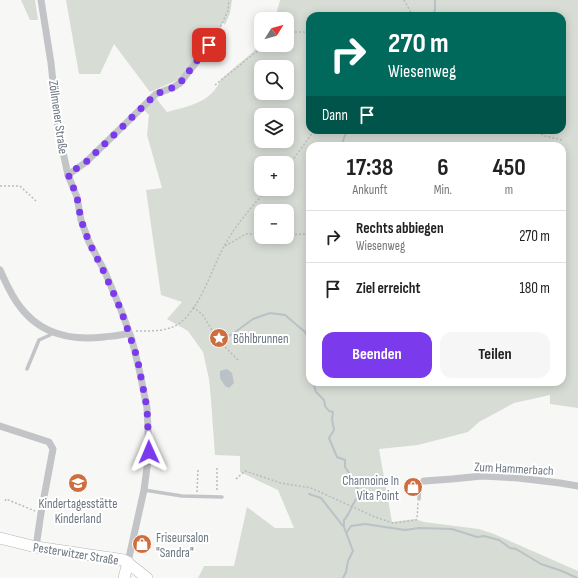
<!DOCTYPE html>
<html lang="de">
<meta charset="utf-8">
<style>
body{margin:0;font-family:"Sofia Sans Condensed",sans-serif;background:#f6f6f6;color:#222;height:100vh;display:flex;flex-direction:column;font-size:15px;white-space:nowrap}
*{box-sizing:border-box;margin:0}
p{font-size:13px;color:#767676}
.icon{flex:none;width:22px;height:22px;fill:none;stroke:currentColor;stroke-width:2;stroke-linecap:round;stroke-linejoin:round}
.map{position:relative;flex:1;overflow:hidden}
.panel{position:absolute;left:306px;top:142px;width:260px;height:244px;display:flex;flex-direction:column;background:#fff;border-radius:12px;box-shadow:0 2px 10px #0003}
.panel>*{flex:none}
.banner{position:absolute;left:306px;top:12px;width:260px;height:122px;border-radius:12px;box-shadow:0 2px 10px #0003;background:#00695c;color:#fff;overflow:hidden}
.needle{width:26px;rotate:53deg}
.tools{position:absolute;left:254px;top:12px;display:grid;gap:8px}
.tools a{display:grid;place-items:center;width:40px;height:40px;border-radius:8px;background:#fff;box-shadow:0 2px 10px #0003;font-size:20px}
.pin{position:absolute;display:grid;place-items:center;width:34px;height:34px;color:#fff;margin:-17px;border-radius:8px;box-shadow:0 2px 6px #0006}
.me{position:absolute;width:44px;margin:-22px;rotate:359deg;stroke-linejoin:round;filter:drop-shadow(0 0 3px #0008)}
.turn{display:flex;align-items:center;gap:14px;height:84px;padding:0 16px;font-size:18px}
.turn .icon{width:52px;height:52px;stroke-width:2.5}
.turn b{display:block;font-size:28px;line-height:34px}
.then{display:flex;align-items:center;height:38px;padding:0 16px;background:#0003;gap:8px;font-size:15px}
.eta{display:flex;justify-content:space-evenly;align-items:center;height:68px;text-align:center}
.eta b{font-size:24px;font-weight:700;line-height:28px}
.button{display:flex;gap:8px;margin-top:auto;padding:8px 16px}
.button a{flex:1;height:46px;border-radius:12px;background:#7c3aed;color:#fff;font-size:16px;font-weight:700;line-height:46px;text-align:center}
.button a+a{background:#f6f6f6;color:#222}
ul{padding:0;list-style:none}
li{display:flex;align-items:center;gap:12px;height:52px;padding:0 16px;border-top:1px solid #e0e0e0}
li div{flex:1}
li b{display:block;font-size:15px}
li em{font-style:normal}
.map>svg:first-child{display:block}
.green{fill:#d7dcd5;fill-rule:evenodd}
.water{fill:#bac2c7}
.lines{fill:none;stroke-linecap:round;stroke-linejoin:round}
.stream{stroke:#bac2c7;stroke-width:2}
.secondary-casing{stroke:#b2b6ba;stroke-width:12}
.path{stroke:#b9bcbe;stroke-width:1.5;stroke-dasharray:2 2;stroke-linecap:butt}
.lane{stroke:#c2c4c8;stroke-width:3.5}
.street{stroke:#c2c4c8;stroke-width:7}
.secondary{stroke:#fff;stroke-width:11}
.route{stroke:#7c3aed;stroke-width:7;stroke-dasharray:0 12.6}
.labels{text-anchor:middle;stroke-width:4;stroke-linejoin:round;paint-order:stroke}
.street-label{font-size:13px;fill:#6b7682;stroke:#fff}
.poi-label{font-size:13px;fill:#6b7682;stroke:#fff;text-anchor:start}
</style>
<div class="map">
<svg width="578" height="578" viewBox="0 0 578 578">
<rect width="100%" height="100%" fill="#f7f8f5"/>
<g class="green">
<polygon points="21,0 35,0 38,20 30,20"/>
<polygon points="66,0 232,0 230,13 225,25 223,23 216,36 180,79 150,92 114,44 100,74 79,74"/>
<path d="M280 0H578V408L550 404V395L514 403 479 422 468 432 418 445 379 449 392 522 415 519 424 522 479 529 494 534 578 571V578H198L204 566H234L247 507 275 528H294L278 490 240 472V456L215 455 211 400 209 379 203 352 188 331 167 319 182 302 161 295 146 190 162 188 147 135 149 115 143 109 155 97 167 112C189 106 211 103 221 79L261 45H287V19H275ZM310 16H562V130H310ZM261 67H287V93H261ZM261 115H287V141H261ZM310 146H562V382H310ZM261 163H287V189H261ZM261 211H287V237H261Z"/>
</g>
<polygon class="water" points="227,369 232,373 234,383 229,388 225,386 220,378 220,371"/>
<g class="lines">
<g class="stream">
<polyline points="432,16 435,10 435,0"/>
<polyline points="341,146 347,130"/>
<polyline points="219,338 231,335 253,319 270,313 285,315 305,332 310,341"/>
<path d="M313 382 316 392 324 400 325 406 329 411 333 412 332 419 334 430 329 438 337 457 345 460V467L354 480 360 495C351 503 351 513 344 520V527L353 551 348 561 346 572 343 578"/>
<polyline points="309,494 321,498 343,526"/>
<polyline points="347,532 351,526 365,524 405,530 419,528 452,529 477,537 484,536 499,540 510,548 516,549 541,564 562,571 577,578"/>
</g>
<defs>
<g id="secondary">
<polyline points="0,538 36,547 124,560 147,578"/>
<polyline points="124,578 128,562"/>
</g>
</defs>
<use href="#secondary" class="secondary-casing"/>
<g class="path">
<polyline points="404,0 413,16"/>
<polyline points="287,32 304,32 310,38"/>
<polyline points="200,56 216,36 228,11 229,0"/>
<polyline points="215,85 265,45"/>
<polyline points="534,130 545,136 562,140"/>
<polyline points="287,168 311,135 313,130"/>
<polyline points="0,186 20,186 36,201"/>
<polyline points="287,235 306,234 310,232"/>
<polyline points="225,246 246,234 261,234"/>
<polyline points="193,307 202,314 219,341 239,361"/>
<path d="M136 331C151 331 169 332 181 322 201 306 211 271 223 248 235 226 251 207 268 189"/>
<polyline points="217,468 217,492"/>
<polyline points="236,479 245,471 281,483 311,488 375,517 393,523 416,520 417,519 418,503"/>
<polyline points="197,492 198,469"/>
<polyline points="5,501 6,499 35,511"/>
</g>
<g class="lane">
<polyline points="27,369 39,340 50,335 52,332"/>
<polyline points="144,490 182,496 222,497"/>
<polyline points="419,499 420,485 424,481"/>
</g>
<g class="street">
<polyline points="41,0 51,63 58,129 68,175 77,197 81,220 89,242 105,272 121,310 132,340 140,373 147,408 149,452 144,490 128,562"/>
<polyline points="68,175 86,162 156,94 174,87 180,83 197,61"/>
<path d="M0 270C6 283 11 296 21 308 41 334 72 341 104 337 112 336 120 336 128 333"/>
<polyline points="0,426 49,442 53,449 41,513 36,547"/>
<polyline points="424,481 452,479 482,476 518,478 560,483 578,486"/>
</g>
<use href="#secondary" class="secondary"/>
</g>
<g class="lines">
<polyline class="route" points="149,452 147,408 137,357 121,310 104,272 89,242 81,220 77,197 68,174 86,162 156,94 174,87 180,83 209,45"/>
</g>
<defs>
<symbol id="sight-disc" viewBox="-11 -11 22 22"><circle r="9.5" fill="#cd6d40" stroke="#fff"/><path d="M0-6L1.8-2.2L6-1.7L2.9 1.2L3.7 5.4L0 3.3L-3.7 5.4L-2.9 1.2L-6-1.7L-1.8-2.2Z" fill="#fff"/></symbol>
<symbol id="school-disc" viewBox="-11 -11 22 22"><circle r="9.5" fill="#cd6d40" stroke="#fff"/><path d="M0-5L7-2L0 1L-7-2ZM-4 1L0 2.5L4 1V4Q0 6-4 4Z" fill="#fff"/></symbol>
<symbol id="shop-disc" viewBox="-11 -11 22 22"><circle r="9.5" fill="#cd6d40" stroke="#fff"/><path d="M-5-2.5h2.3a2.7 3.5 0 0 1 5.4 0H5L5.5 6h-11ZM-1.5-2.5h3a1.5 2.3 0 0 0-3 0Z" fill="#fff"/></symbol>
</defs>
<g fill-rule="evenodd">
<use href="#sight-disc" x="208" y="327" width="22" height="22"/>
<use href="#school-disc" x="67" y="472" width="22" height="22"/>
<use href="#shop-disc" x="402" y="476" width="22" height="22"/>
<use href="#shop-disc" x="131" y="533" width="22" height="22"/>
</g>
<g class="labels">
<g class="street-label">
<text transform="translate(59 117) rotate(82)" y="5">Zöllmener Straße</text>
<text transform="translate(514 468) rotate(3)" y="5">Zum Hammerbach</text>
<text transform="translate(76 553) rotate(9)" y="5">Pesterwitzer Straße</text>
</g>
<g class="poi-label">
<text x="233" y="343">Böhlbrunnen</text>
<text x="399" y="485" text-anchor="end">Channoine In<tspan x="399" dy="15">Vita Point</tspan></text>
<text x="78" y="508" text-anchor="middle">Kindertagesstätte<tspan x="78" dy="15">Kinderland</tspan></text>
<text x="156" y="542">Friseursalon<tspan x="156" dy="15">"Sandra"</tspan></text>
</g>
</g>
</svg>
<div class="tools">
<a><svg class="needle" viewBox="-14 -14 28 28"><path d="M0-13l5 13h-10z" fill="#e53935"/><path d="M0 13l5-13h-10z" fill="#767676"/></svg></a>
<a><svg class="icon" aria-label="search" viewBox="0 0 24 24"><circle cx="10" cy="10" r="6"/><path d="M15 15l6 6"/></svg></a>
<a><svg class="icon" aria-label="layers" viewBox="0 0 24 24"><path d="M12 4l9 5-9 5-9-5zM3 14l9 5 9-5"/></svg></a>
<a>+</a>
<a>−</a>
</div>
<div class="pin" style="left:209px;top:45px;background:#d93025"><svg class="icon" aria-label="arrive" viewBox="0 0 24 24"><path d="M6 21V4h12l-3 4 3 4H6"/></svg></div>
<svg class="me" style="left:149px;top:452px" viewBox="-20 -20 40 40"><path d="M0-17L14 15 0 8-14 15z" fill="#7c3aed" stroke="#fff" stroke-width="4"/></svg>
<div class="banner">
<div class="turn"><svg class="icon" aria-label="right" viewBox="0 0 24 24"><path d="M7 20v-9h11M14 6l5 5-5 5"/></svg><div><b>270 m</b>Wiesenweg</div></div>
<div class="then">Dann<svg class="icon" aria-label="arrive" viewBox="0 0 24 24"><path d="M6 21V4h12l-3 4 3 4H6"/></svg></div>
</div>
<section class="panel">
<div class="eta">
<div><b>17:38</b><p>Ankunft</p></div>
<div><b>6</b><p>Min.</p></div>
<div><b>450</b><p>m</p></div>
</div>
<ul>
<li><svg class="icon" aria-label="right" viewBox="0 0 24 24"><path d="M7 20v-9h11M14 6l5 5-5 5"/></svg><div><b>Rechts abbiegen</b><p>Wiesenweg</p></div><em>270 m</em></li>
<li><svg class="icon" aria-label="arrive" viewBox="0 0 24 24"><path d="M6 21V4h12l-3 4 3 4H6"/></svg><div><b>Ziel erreicht</b></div><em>180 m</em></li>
</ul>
<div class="button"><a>Beenden</a><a>Teilen</a></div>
</section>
</div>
